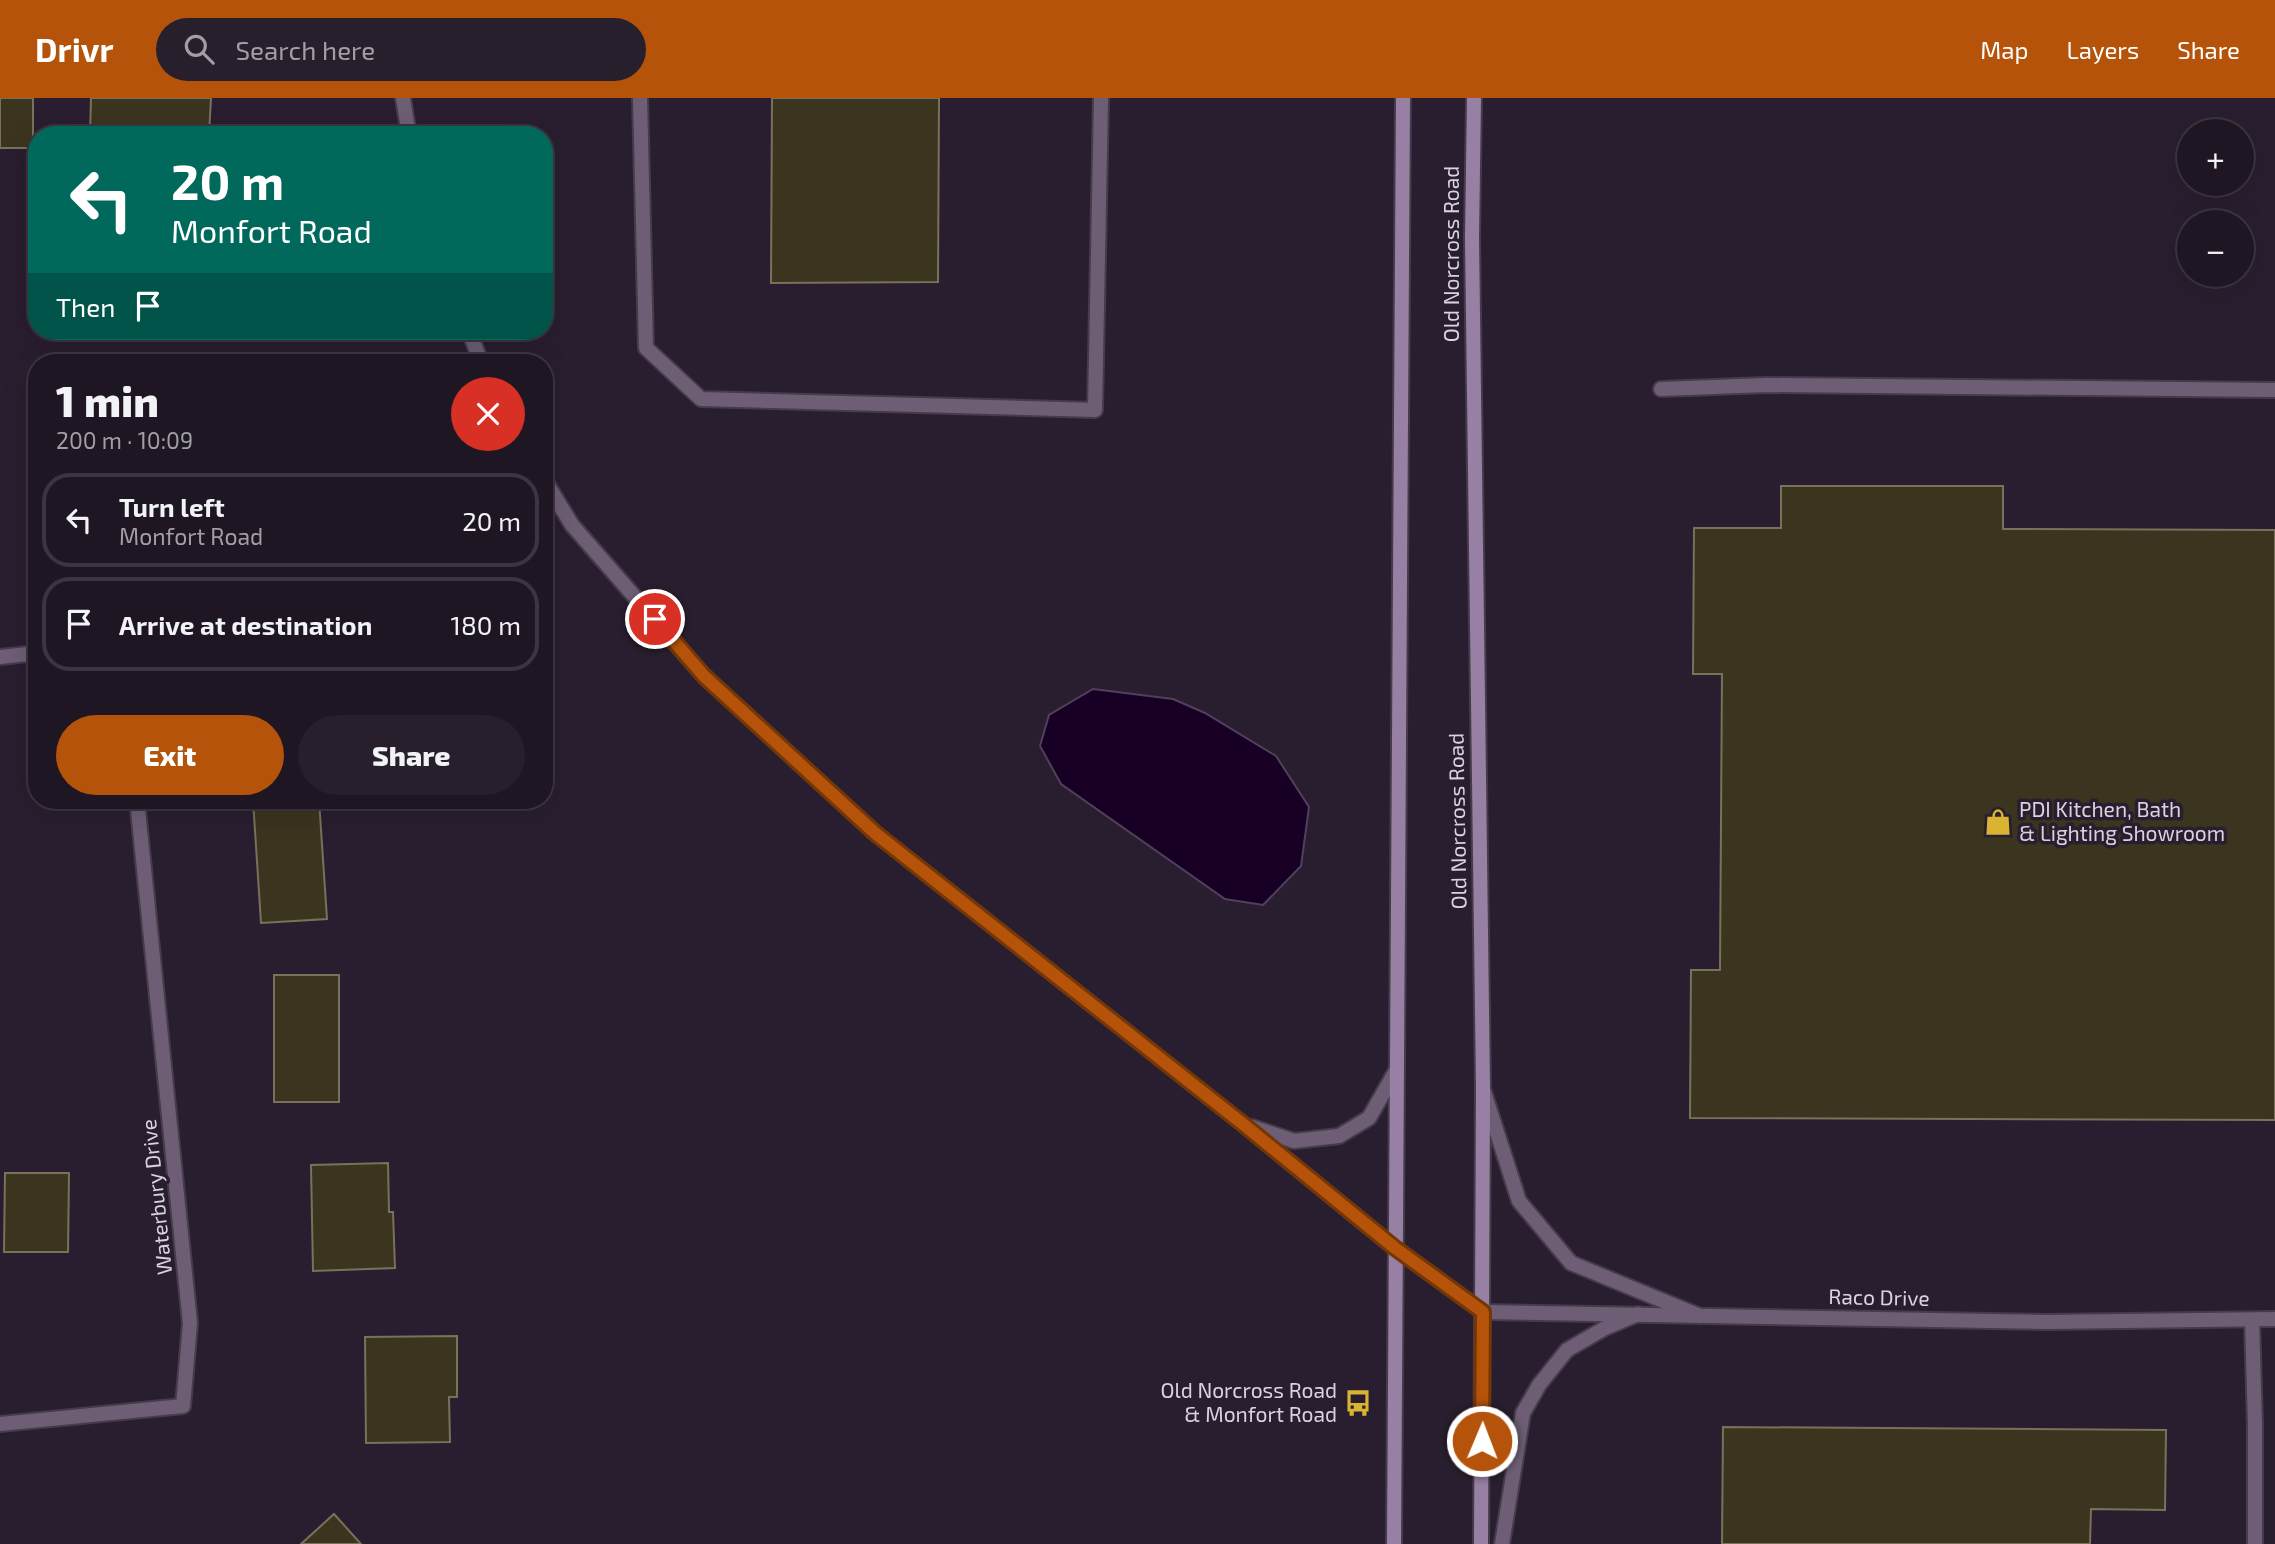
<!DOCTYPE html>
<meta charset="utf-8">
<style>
body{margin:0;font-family:"Exo 2",sans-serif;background:#271f2b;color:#f1f3f6;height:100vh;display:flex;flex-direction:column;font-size:26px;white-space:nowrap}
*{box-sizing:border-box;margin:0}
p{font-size:23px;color:#a19fa6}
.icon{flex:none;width:38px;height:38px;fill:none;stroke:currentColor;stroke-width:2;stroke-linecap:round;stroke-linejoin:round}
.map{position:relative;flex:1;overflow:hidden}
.sheet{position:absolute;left:28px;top:256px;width:525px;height:455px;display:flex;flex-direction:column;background:#1f1623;border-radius:28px;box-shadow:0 7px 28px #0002,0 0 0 2px #3c3541}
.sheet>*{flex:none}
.top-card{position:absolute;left:28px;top:28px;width:525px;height:214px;border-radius:28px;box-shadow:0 7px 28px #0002,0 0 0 2px #3c3541;background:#00695c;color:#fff;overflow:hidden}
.fabs{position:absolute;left:2177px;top:21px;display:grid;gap:14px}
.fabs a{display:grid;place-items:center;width:77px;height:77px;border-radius:50%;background:#1f1623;box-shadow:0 7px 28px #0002,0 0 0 2px #3c3541;font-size:35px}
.pin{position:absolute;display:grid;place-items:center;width:60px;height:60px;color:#fff;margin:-30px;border:4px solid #fff;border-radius:50%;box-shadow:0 2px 7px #0007}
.me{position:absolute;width:77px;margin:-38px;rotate:1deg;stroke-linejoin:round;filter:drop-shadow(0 0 5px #0008)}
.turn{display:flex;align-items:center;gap:24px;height:147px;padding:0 28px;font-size:32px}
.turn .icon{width:91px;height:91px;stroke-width:2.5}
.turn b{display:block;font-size:49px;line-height:60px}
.then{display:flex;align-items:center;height:66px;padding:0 28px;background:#0003;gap:14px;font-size:26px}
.round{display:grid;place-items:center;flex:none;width:74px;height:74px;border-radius:37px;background:#271f2b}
.overview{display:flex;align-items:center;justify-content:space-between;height:119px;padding:0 28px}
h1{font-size:42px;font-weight:800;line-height:52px}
.action{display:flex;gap:14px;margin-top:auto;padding:14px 28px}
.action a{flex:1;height:80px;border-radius:42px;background:#b45309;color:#fff;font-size:28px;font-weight:800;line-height:80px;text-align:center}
.action a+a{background:#271f2b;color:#f1f3f6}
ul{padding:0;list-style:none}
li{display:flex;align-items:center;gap:21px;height:94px;margin:0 14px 10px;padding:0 14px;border:4px solid #3c3541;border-radius:28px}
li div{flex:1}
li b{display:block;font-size:26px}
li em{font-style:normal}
header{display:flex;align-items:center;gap:42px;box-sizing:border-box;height:98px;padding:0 35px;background:#b45309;color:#fff}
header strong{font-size:33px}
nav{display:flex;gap:38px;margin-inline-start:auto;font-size:24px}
.search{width:490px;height:63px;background:#271f2b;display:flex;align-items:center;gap:18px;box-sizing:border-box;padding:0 24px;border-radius:38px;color:#a19fa6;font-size:26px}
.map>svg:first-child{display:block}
.water{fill:#170024;stroke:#523f5c;stroke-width:2}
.building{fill:#3b341f;stroke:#79715a;stroke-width:2}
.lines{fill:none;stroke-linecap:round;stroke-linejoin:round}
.service-casing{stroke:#453b4b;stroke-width:18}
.minor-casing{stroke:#453b4b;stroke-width:18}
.tertiary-casing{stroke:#453b4b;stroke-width:18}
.secondary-casing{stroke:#453b4b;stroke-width:18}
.service{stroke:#6d5e75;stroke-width:14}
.minor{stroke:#6d5e75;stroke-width:14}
.tertiary{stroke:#6d5e75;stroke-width:14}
.secondary{stroke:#9780a4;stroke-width:14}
.route-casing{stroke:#753606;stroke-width:18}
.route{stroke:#b45309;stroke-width:12}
.labels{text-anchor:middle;stroke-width:7;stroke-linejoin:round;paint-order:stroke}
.street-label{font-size:21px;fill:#dad3df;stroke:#291e2f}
.poi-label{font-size:21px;fill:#dad3df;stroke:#291e2f;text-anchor:start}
</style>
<header>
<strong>Drivr</strong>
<div class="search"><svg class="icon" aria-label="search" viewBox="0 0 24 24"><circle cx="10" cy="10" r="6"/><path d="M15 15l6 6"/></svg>Search here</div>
<nav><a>Map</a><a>Layers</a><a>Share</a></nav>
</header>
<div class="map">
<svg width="2275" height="1446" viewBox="0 0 2275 1446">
<rect width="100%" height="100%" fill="#291e2f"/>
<polygon class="water" points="1093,591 1173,601 1205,615 1276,658 1309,709 1301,768 1263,807 1225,801 1061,686 1040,648 1049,617"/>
<g class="building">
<rect x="0" y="0" width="33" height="50"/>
<polygon points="91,0 211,0 209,37 170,37 171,29 137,28 136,37 90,37"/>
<polygon points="772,0 939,0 938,184 771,185"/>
<polygon points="1781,388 2003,388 2003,431 2275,432 2275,1022 1690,1020 1691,872 1720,872 1722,576 1693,576 1694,430 1781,430"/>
<polygon points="253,702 319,702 327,821 261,825"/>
<rect x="274" y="877" width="65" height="127"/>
<polygon points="388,1065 389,1114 393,1114 395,1170 313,1173 311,1067"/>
<polygon points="5,1075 69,1075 68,1154 4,1154"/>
<polygon points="457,1238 457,1299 449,1299 450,1344 366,1345 365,1239"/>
<polygon points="1723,1329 2166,1332 2165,1412 2091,1411 2090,1446 1722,1446"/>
<polygon points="334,1416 361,1446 301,1446"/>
</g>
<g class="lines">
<defs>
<g id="service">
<polyline points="640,0 646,250 701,301 1095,312 1101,0"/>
<polyline points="1661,291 1766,287 2275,292"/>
<polyline points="2252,1222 2255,1327 2255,1446"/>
</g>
<g id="minor">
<polyline points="0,559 37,555"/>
<polyline points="1483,1214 2046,1224 2275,1221"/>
<polyline points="0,1326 183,1308 190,1225 137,702"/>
</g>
<g id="tertiary">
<polyline points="403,0 409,37"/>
<polyline points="469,233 481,264"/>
<polyline points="544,381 572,427 704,578 875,735 1243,1026 1395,1150 1483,1214"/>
<polyline points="1484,994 1519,1103 1571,1165 1700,1218"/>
<polyline points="1252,1029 1294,1043 1339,1038 1369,1020 1397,971"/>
<polyline points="1502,1446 1523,1315 1539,1287 1567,1252 1605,1230 1638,1216"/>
</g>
<g id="secondary">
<polyline points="1474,0 1472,140 1483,990 1481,1446"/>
<polyline points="1394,1446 1403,0"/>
</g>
</defs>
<use href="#service" class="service-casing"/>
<use href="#minor" class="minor-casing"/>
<use href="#tertiary" class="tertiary-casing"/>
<use href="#secondary" class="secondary-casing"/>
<use href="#service" class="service"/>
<use href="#minor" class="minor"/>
<use href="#tertiary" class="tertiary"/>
<use href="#secondary" class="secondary"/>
</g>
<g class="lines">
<defs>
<polyline id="route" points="655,521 704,578 875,735 1243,1026 1395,1150 1483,1214 1482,1343"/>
</defs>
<use href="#route" class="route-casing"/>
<use href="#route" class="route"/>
</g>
<defs>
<symbol id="shop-bare" viewBox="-9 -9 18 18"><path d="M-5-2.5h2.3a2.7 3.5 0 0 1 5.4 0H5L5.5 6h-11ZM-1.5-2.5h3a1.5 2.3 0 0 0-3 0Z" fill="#dab333" stroke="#291e2f" stroke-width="2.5" paint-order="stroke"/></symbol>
<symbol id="bus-bare" viewBox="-9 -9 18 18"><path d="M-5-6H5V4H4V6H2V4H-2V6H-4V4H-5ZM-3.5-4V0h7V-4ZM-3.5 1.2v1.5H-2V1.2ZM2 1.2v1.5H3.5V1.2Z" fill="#dab333" stroke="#291e2f" stroke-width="2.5" paint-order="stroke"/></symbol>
</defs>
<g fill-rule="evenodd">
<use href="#shop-bare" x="1979" y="705" width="38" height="38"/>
<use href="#bus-bare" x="1339" y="1286" width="38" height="38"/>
</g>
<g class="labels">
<g class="street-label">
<text transform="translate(1452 156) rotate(-90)" y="7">Old Norcross Road</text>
<text transform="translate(1458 723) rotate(-91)" y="7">Old Norcross Road</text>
<text transform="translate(157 1099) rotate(-96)" y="7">Waterbury Drive</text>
<text transform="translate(1879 1200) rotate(1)" y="7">Raco Drive</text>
</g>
<g class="poi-label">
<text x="2019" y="719">PDI Kitchen, Bath<tspan x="2019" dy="24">&amp; Lighting Showroom</tspan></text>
<text x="1337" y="1300" text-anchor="end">Old Norcross Road<tspan x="1337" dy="24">&amp; Monfort Road</tspan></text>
</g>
</g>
</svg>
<div class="fabs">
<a>+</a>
<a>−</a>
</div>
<div class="pin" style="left:655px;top:521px;background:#d93025"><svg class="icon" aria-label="arrive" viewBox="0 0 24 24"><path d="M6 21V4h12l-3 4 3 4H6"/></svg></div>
<svg class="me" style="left:1482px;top:1343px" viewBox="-20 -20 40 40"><circle r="17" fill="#b45309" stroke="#fff" stroke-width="3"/><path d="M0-11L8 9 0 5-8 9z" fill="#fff"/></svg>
<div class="top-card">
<div class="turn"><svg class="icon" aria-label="left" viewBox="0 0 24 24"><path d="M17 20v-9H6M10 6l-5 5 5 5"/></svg><div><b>20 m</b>Monfort Road</div></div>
<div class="then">Then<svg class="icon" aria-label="arrive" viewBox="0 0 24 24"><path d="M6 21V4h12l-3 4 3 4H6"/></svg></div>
</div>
<section class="sheet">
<div class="overview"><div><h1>1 min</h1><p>200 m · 10:09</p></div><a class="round" style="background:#d93025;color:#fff"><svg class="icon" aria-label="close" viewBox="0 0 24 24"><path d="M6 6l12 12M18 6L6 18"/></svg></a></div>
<ul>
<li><svg class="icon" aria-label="left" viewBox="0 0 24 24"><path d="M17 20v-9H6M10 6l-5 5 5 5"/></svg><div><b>Turn left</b><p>Monfort Road</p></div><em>20 m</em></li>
<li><svg class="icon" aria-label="arrive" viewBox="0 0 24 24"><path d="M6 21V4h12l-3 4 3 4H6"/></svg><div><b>Arrive at destination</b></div><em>180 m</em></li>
</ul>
<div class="action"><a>Exit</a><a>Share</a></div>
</section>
</div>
